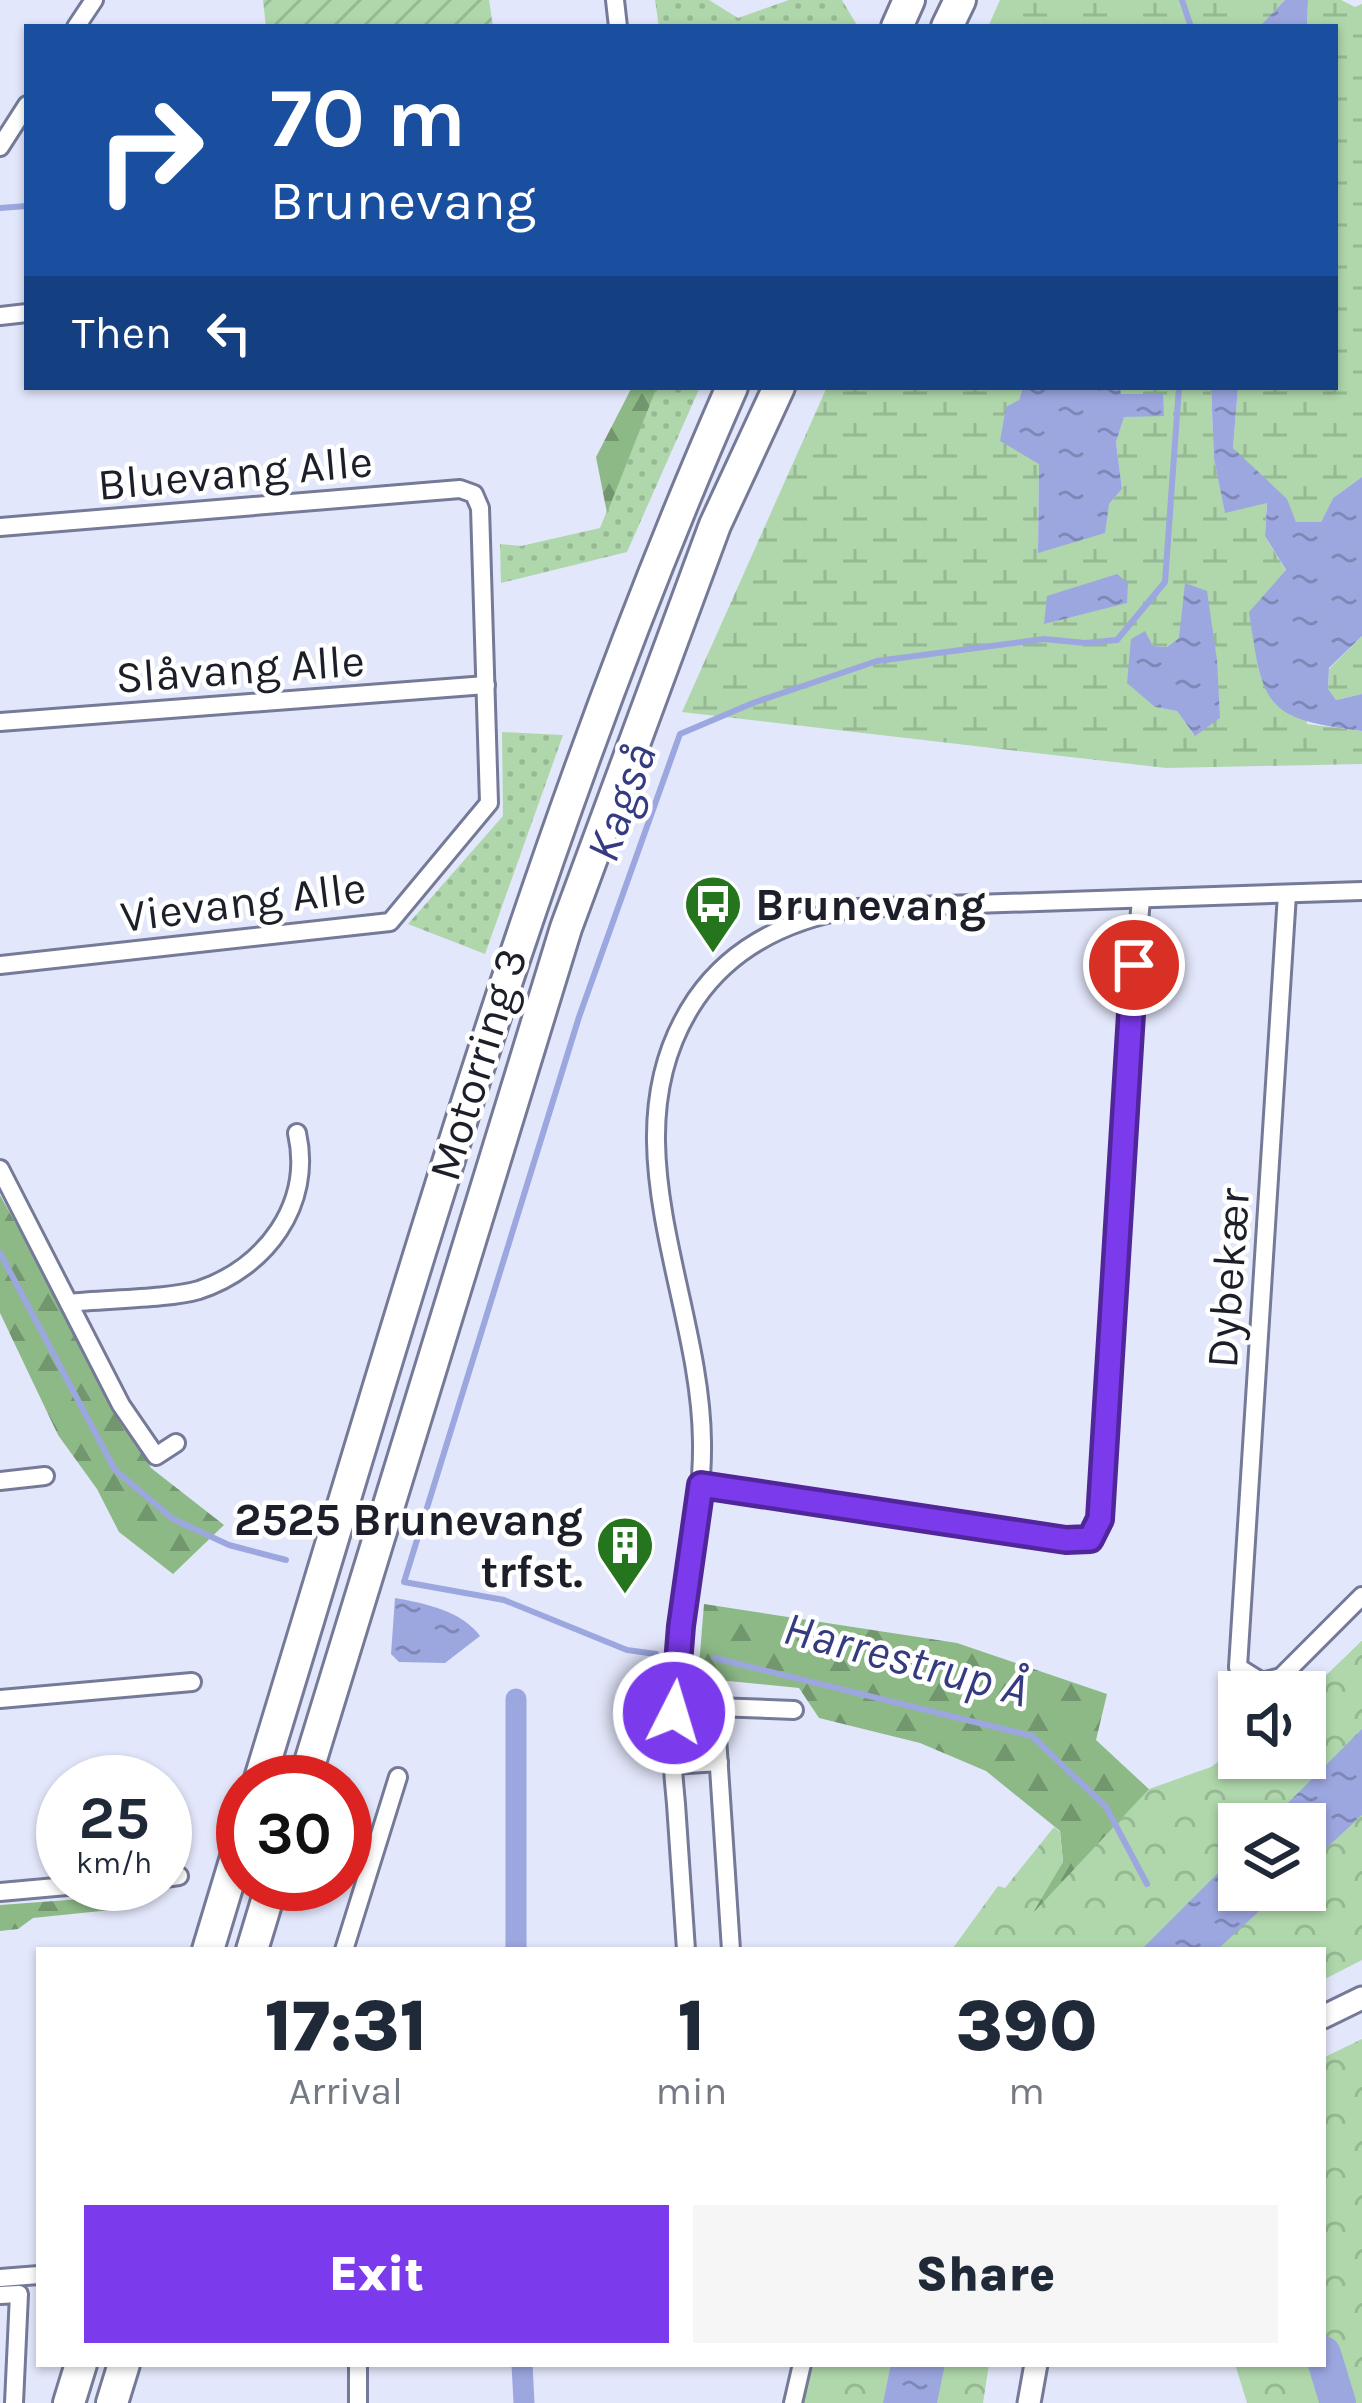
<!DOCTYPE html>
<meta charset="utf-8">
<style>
body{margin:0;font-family:Karla,sans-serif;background:#f6f6f7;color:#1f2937;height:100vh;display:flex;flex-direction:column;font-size:45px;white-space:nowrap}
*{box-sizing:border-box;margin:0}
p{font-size:39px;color:#747a83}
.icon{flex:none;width:66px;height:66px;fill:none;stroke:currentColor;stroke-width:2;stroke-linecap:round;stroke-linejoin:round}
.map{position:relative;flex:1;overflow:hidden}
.sheet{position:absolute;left:36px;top:1947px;width:1290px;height:420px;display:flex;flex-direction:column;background:#fff;border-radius:0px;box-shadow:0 3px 9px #0004}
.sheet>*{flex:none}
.banner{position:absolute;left:24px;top:24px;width:1314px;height:366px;border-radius:0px;box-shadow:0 3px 9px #0004;background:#1a4fa0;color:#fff;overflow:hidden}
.controls{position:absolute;left:1218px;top:1671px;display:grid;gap:24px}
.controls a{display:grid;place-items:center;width:108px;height:108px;border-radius:0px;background:#fff;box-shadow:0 3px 9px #0004;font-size:60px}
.speed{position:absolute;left:36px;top:1755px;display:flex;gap:24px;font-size:60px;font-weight:700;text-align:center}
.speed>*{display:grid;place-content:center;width:156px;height:156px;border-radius:50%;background:#fff;box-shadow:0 3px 9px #0004;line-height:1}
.speed small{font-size:30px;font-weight:400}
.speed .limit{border:18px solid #d22;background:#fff;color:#111}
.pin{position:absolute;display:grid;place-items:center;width:102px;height:102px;color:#fff;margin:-51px;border:6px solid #fff;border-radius:50%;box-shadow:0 3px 12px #0007}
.me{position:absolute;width:132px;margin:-66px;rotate:5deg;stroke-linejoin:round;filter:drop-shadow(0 0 9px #0008)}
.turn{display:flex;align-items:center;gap:42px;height:252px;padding:0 48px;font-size:54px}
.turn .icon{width:156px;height:156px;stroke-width:2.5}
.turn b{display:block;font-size:84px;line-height:102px}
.then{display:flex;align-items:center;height:114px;padding:0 48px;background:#0003;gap:24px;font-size:45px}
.eta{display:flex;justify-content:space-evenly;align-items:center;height:204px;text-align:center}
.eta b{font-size:72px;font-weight:800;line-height:84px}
.button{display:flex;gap:24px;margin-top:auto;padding:24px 48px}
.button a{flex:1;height:138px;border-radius:0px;background:#7c3aed;color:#fff;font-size:48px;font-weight:800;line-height:138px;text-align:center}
.button a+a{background:#f6f6f7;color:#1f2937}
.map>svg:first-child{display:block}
.grass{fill:url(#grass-dots)}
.forest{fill:url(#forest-firs);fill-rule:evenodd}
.wetland{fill:url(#wetland-marsh);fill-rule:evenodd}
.park{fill:url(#park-crowns);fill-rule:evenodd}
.garden{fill:url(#garden-furrows)}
.water{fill:url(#water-ripples)}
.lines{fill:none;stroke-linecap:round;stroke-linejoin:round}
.stream{stroke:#9ca7e0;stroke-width:6}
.canal{stroke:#9ca7e0;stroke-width:21}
.river{stroke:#9ca7e0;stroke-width:36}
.minor-casing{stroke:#747a97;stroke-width:22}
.tertiary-casing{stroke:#747a97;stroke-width:27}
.motorway-casing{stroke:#747a97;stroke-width:36}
.minor{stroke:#fff;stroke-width:16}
.tertiary{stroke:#fff;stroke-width:21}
.motorway{stroke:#fff;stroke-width:30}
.route-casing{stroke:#51269a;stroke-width:30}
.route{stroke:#7c3aed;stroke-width:21}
.labels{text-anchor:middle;stroke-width:9;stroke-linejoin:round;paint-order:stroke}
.street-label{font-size:45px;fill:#1c1e29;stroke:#fff}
.poi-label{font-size:45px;font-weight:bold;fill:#1c1e29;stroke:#fff;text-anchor:start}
.water-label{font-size:48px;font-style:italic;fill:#353b80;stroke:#fff}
</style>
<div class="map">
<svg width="1362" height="2403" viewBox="0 0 1362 2403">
<defs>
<pattern id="grass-dots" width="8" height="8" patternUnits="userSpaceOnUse" patternTransform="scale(3)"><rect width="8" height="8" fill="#afd7ab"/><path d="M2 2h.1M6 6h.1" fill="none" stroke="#96b893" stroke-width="1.8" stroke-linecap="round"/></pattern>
<pattern id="forest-firs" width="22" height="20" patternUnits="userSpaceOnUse" patternTransform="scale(3)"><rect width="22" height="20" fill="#8db987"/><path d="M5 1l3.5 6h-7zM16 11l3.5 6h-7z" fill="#72966e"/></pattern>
<pattern id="wetland-marsh" width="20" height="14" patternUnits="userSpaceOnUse" patternTransform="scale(3)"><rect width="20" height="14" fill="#afd7ab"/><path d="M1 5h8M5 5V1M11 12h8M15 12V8" fill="none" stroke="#96b893"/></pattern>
<pattern id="park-crowns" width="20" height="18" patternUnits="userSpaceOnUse" patternTransform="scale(3)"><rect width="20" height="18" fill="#afd7ab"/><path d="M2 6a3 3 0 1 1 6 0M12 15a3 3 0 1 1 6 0" fill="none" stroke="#96b893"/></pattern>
<pattern id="garden-furrows" width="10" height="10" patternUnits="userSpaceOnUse" patternTransform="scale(3)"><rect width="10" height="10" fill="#afd7ab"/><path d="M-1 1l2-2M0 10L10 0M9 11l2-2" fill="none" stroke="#96b893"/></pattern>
<pattern id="water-ripples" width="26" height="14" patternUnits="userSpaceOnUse" patternTransform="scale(3)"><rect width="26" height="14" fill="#9ca7e0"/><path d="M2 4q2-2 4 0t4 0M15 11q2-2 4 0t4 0" fill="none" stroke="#7e87b6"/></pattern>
</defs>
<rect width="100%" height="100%" fill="#e3e7fb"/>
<g class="grass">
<polygon points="655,0 709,0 738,18 789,0 842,0 858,27 659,27"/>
<polygon points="657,387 700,387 627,552 501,583 500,544 521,546 600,528"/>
<polygon points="502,732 563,735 485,954 408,924 503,816"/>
</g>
<g class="forest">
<polygon points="632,387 657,387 607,513 596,457"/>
<polygon points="0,1195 151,1468 224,1525 173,1574 119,1532 97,1489 58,1435 0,1313"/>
<path d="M704 1604 957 1643 1107 1694 1096 1740 1193 1830 1239 1746V1758H1305V1696L1362 1641 1335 1888 998 1950 1063 1862 1060 1831 986 1771 920 1743 819 1718 799 1688 698 1678ZM1239 1824H1305V1890H1239Z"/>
<polygon points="136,1895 130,1908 33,1918 18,1929 0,1931 0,1905"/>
</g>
<g class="wetland">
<polygon points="1000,0 1285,0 1259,27 988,27"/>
<polygon points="1308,0 1341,0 1355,7 1362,4 1362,477 1333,498 1321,522 1296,522 1233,448 1238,387 1335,387 1335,27 1307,27"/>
<path d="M827 387H1023L1019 400 1039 464 1038 553 1109 504 1122 489 1116 442 1124 416 1120 387H1211L1214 458 1225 512 1267 502 1265 536 1286 571 1307 724 1362 731V764L1166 768 682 712ZM1144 631 1153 646 1167 647 1179 638 1194 735 1177 711 1155 707Z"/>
<polygon points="1362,636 1362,694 1336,700 1328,690 1329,669"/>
</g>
<g class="park">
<path d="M1362 1641V1960L1323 1980V1950H942L953 1948 998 1886 1005 1888 1054 1827 1060 1832 1063 1862 1033 1913 1149 1789 1211 1767 1239 1746V1758H1305V1696ZM1239 1824H1305V1890H1239Z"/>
<polygon points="1362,2039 1362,2403 1247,2403 1235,2364 1323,2364 1323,2058"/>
<polygon points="810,2364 989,2364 983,2403 802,2403"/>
</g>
<polygon class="garden" points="263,0 489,0 493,27 266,27"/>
<g class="water">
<polygon points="1285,0 1308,0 1307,27 1259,27"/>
<polygon points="1023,387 1120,387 1121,394 1163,394 1164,416 1124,417 1116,442 1122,489 1109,504 1105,533 1038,553 1039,464 1000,441 1006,407 1019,400"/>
<path d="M1211 387H1238L1233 448 1287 499 1296 522H1321L1333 498 1362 477V636L1329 668 1328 689 1336 700 1362 694V731C1264 719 1263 706 1249 612L1286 570 1265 536 1267 503 1225 513 1214 459Z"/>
<polygon points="1117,574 1128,583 1127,603 1044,624 1047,596"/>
<polygon points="1185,583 1207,591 1217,660 1220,718 1195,736 1177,711 1155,707 1127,683 1131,639 1145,631 1153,646 1167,647 1179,638"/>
<path d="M395 1598C424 1603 462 1611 480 1636L445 1663 399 1662 391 1654Z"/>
<polygon points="1362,1729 1362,1815 1305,1868 1305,1824 1267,1824"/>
<polygon points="1239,1852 1239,1890 1282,1890 1217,1950 1141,1950"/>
<polygon points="891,2364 945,2364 937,2403 883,2403"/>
</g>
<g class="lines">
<g class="stream">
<polyline points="1182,0 1191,27"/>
<polyline points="0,208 27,206"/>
<polyline points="0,1253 115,1470 173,1519 229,1545 286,1560"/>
<polyline points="656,1654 627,1650 504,1600 404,1582 579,1017 680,734 753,703 877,661 1044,639 1085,643 1117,640 1165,582 1179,387"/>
<polyline points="714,1658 1032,1736 1106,1807 1147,1884"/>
</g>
<g class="canal">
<polyline points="516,1699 516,1950"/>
<polyline points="522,2364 524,2403"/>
</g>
<polyline class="river" points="1323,2354 1338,2403"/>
<defs>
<g id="minor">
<polyline points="615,0 618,27"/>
<polyline points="76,27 94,0"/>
<polyline points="0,147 27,105"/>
<polyline points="0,316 27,313"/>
<polyline points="0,527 460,489 474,494 480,508 489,803 390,922 0,965"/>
<polyline points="0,722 486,685"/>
<polyline points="1287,894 1238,1667 1262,1682 1281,1677 1362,1596"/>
<polyline points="0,1169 121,1405 156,1456 176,1443"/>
<path d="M69 1303C103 1299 169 1299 199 1290 266 1268 313 1204 297 1133"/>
<polyline points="0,1481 45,1476"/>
<polyline points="701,1485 1066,1540 1090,1539 1100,1519 1122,1120 1141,899"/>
<polyline points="0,1699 192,1682"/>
<polyline points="673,1765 719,1762"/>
<polyline points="165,1878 179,1876"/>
<polyline points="0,1892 89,1884"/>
<polyline points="344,1950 398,1777"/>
<path d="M686 1950C683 1901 679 1853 676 1804 674 1781 671 1756 672 1732 675 1696 677 1659 681 1623 688 1563 703 1503 702 1442 701 1295 603 1136 696 999 734 944 793 918 857 908L1362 891"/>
<polyline points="731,1950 715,1707 794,1710"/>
<polyline points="0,2278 39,2275"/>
<polyline points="0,2295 19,2294 14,2403"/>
<polyline points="358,2364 358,2403"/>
<polyline points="793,2403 802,2364"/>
</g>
<g id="tertiary">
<polyline points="1323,2017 1362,1998"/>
<polyline points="1029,2403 1036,2364"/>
</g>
<g id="motorway">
<polyline points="897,27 909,0"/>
<polyline points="947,27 960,0"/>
<path d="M259 1782C403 1313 534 837 732 387"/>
<polyline points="304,1782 566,928 715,525 779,387"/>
<polyline points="208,1950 243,1834"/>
<polyline points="252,1950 272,1884"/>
<polyline points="69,2403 81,2364"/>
<polyline points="112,2403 124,2364"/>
</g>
</defs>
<use href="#minor" class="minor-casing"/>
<use href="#tertiary" class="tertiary-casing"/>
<use href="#motorway" class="motorway-casing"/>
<use href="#minor" class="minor"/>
<use href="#tertiary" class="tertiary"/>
<use href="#motorway" class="motorway"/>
</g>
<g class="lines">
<defs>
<polyline id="route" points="674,1713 681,1626 701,1485 1066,1540 1090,1539 1100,1519 1134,965"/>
</defs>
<use href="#route" class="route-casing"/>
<use href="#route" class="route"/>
</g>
<defs>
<symbol id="bus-pin" viewBox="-11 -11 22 30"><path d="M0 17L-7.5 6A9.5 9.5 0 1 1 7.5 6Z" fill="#25751e" stroke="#fff"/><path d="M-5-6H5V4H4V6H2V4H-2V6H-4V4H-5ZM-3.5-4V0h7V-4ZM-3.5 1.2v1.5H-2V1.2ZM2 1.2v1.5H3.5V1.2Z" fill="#fff"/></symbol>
<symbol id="building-pin" viewBox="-11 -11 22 30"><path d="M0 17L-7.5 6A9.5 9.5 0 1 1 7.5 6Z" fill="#25751e" stroke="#fff"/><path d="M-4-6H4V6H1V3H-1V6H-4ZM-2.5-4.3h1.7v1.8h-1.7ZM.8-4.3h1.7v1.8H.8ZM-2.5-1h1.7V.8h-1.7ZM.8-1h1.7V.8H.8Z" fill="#fff"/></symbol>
</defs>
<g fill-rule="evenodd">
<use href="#bus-pin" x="680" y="871" width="66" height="90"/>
<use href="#building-pin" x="592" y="1512" width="66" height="90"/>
</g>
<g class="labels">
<g class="street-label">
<text transform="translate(235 472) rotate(-5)" y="16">Bluevang Alle</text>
<text transform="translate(240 668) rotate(-4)" y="16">Slåvang Alle</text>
<text transform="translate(243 901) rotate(-7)" y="16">Vievang Alle</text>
<text transform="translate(477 1064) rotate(-73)" y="16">Motorring 3</text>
<text transform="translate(1227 1278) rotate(-86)" y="16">Dybekær</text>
</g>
<g class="poi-label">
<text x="755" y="920">Brunevang</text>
<text x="583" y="1535" text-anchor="end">2525 Brunevang<tspan x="583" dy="52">trfst.</tspan></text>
</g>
<g class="water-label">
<text transform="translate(620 802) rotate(-70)" y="17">Kagså</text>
<text transform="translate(906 1658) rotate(15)" y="17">Harrestrup Å</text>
</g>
</g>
</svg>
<div class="controls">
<a><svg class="icon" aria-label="sound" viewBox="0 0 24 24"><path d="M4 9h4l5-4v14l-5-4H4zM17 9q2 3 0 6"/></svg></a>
<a><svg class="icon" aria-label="layers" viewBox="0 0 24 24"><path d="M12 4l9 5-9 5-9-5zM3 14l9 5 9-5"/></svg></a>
</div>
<div class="speed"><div>25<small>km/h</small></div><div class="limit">30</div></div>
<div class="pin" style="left:1134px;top:965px;background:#d93025"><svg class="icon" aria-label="arrive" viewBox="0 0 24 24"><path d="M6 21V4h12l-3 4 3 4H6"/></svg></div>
<svg class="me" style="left:674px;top:1713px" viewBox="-20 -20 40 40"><circle r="17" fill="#7c3aed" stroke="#fff" stroke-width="3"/><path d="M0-11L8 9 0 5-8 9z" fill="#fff"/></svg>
<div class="banner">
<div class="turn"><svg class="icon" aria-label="right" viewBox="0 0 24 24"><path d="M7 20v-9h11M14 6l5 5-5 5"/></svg><div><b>70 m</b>Brunevang</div></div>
<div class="then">Then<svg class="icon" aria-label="left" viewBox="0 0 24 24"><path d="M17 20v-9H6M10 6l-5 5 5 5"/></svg></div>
</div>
<section class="sheet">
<div class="eta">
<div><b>17:31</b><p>Arrival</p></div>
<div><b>1</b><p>min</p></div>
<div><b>390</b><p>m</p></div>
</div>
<div class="button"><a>Exit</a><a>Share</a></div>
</section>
</div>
